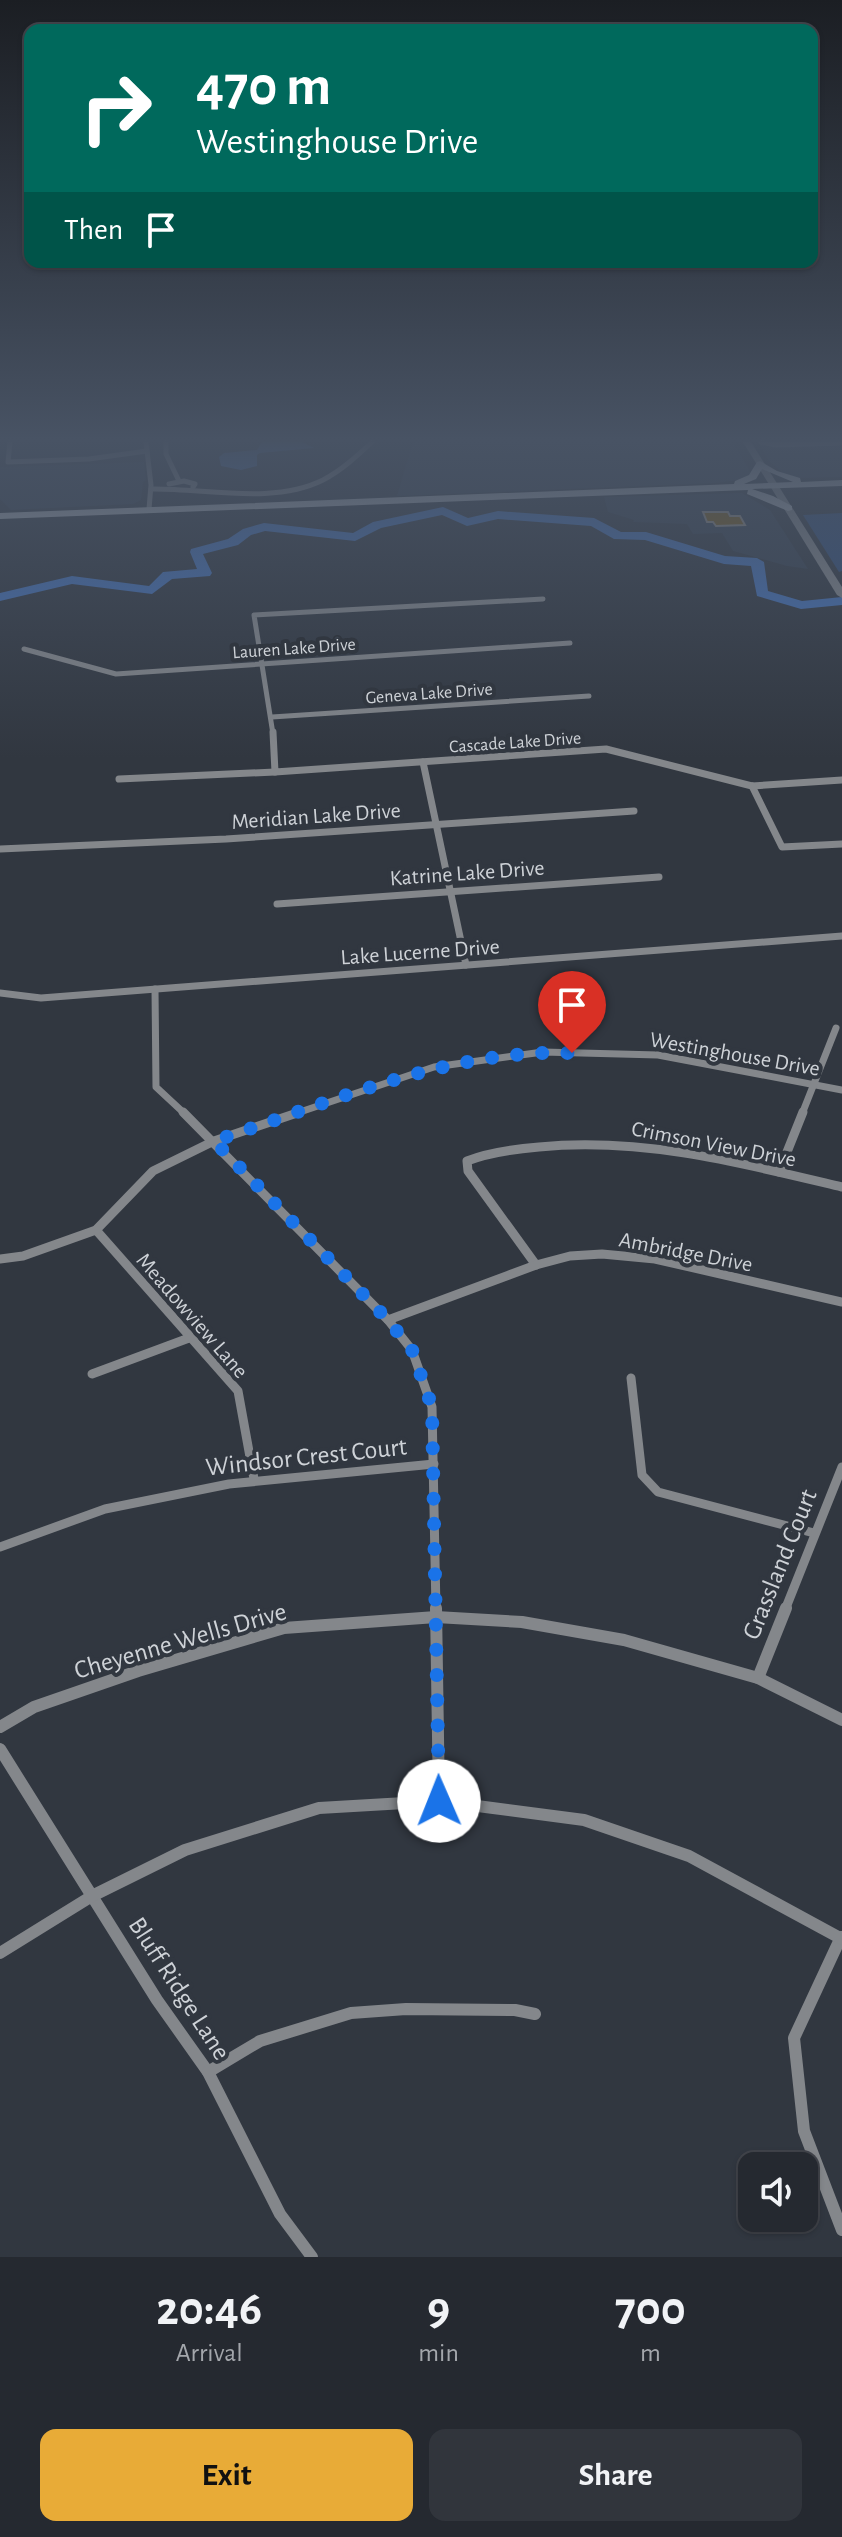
<!DOCTYPE html>
<style>
body{margin:0;font-family:"Alegreya Sans",sans-serif;background:#31353c;color:#f1f3f6;height:100vh;display:flex;flex-direction:column;font-size:30px;white-space:nowrap}
*{box-sizing:border-box;margin:0}
p{font-size:26px;color:#a3a6ab}
.icon{flex:none;width:44px;height:44px;fill:none;stroke:currentColor;stroke-width:2;stroke-linecap:round;stroke-linejoin:round}
.map{position:relative;height:2257px;overflow:hidden}
.drawer{display:flex;flex-direction:column;background:#252930;flex:1}
.drawer>*{flex:none}
.guide{position:absolute;left:24px;top:24px;width:794px;height:244px;border-radius:16px;box-shadow:0 2px 6px #0004,0 0 0 2px #42454c;background:#00695c;color:#fff;overflow:hidden}
.buttons{position:absolute;left:738px;top:2152px;display:grid;gap:16px}
.buttons a{display:grid;place-items:center;width:80px;height:80px;border-radius:16px;background:#252930;box-shadow:0 2px 6px #0004,0 0 0 2px #42454c;font-size:40px}
.pin{position:absolute;display:grid;place-items:center;width:68px;height:68px;color:#fff;margin:-82px -34px;border-radius:50% 50% 50% 0;rotate:-45deg;box-shadow:0 0 8px #0007}
.pin .icon{rotate:45deg}
.me{position:absolute;width:88px;margin:-44px;rotate:359deg;stroke-linejoin:round;filter:drop-shadow(0 0 6px #0008)}
.turn{display:flex;align-items:center;gap:28px;height:168px;padding:0 40px;font-size:36px}
.turn .icon{width:104px;height:104px;stroke-width:2.5}
.turn b{display:block;font-size:56px;line-height:68px}
.then{display:flex;align-items:center;height:76px;padding:0 40px;background:#0003;gap:16px;font-size:30px}
.eta{display:flex;justify-content:space-evenly;align-items:center;height:136px;text-align:center}
.eta b{font-size:48px;font-weight:700;line-height:56px}
.primary-button{display:flex;gap:16px;margin-top:auto;padding:16px 40px}
.primary-button a{flex:1;height:92px;border-radius:16px;background:#e8ab37;color:#111;font-size:32px;font-weight:700;line-height:92px;text-align:center}
.primary-button a+a{background:#31353c;color:#f1f3f6}
.map>svg:first-child{display:block}
.built{fill:#36404e}
.green{fill:#324e7a}
.water{fill:#4471b8}
.lines{fill:none;stroke-linecap:round;stroke-linejoin:round}
.river{fill:#4471b8;fill-rule:evenodd}
.building{fill:#7f5b0f;stroke:#948d83;stroke-width:2}
.minor-far3{stroke:#84878b;stroke-width:5}
.minor-far2{stroke:#84878b;stroke-width:7}
.minor-far1{stroke:#84878b;stroke-width:9}
.minor{stroke:#84878b;stroke-width:12}
.tertiary{fill:#84878b;fill-rule:evenodd}
.secondary{fill:#afb4bb;fill-rule:evenodd}
.route{stroke:#1a73e8;stroke-width:14;stroke-dasharray:0 25.2}
.labels{text-anchor:middle;stroke-width:8;stroke-linejoin:round;paint-order:stroke}
.far-street-label{font-size:18px;fill:#ced2d7;stroke:#313740}
.street-label{font-size:22px;fill:#ced2d7;stroke:#313740}
.near-street-label{font-size:26px;fill:#ced2d7;stroke:#313740}
</style>
<div class="map">
<svg width="842" height="2257" viewBox="0 0 842 2257">
<rect width="100%" height="100%" fill="#313740"/>
<g class="built">
<polygon points="413,442 733,442 751,473 750,476 739,480 716,483 397,496"/>
<polygon points="758,442 842,442 842,477 799,478 784,474 769,461"/>
<polygon points="144,462 146,480 143,482 141,500 133,504 11,510 0,499 0,467"/>
<polygon points="742,493 770,510 808,569 787,566 733,551 722,533 693,534 687,524 633,522 634,520 608,512 604,497"/>
</g>
<polygon class="green" points="842,513 842,571 839,572 803,515"/>
<polygon class="water" points="262,442 302,442 314,448 260,453 257,455 257,466 241,470 221,466 219,457 224,453 257,450"/>
<g class="lines">
<polygon class="river" points="443,507 468,518 498,511 594,518 621,532 646,532 725,556 757,558 764,562 768,591 802,601 842,597 842,605 801,609 757,596 751,566 724,564 645,540 614,539 591,526 498,519 467,526 442,515 381,528 355,541 265,531 251,535 238,545 203,554 212,573 210,576 172,579 152,594 72,584 0,601 0,593 72,576 149,586 163,572 197,569 190,552 191,549 228,539 243,529 264,523 353,533 373,522"/>
</g>
<polygon class="building" points="703,512 728,512 730,516 740,516 745,525 716,526 713,522 707,522"/>
<g class="lines">
<g class="minor-far3">
<polyline points="10,442 8,462 89,459 147,451"/>
<polyline points="146,442 151,485 149,509"/>
<polyline points="166,442 166,454 179,481"/>
<polyline points="761,442 776,445 842,443"/>
<polyline points="169,484 184,481 195,484 193,487"/>
<path d="M151 489C205 488 273 505 323 480 342 470 357 456 372 442"/>
<polyline points="24,649 116,674 570,643"/>
<polyline points="272,717 589,696"/>
<polyline points="273,734 254,615 543,599"/>
</g>
<g class="minor-far2">
<polyline points="273,732 275,772 606,749 752,786 842,780"/>
<polyline points="423,762 466,965"/>
<polyline points="119,779 275,772"/>
<polyline points="752,786 782,847 842,844"/>
<polyline points="0,849 226,839 634,811"/>
<polyline points="277,904 659,877"/>
<polyline points="155,989 156,1087 185,1114"/>
<polyline points="0,993 41,998 842,936"/>
<polyline points="294,1114 434,1067 543,1052 658,1055 842,1090"/>
<polyline points="802,1114 836,1028"/>
</g>
<g class="minor-far1">
<polyline points="183,1112 388,1320 412,1350 432,1407 436,1610"/>
<polyline points="779,1172 803,1112"/>
<polyline points="96,1230 238,1391 254,1479"/>
<polyline points="0,1259 23,1256 96,1230 153,1171 214,1141 300,1112"/>
<path d="M536 1265 468 1171 467 1161C490 1152 515 1149 539 1147 643 1137 742 1163 842 1187"/>
<polyline points="388,1320 536,1265 570,1256 602,1254 655,1259 842,1302"/>
<polyline points="92,1374 189,1338"/>
<polyline points="631,1378 642,1475 658,1492 814,1533"/>
<polyline points="0,1547 105,1509 229,1484 434,1464"/>
<polyline points="785,1610 842,1467"/>
</g>
<g class="minor">
<polyline points="436,1608 439,1801"/>
<polyline points="758,1678 786,1608"/>
<polyline points="0,1727 34,1707 138,1671 284,1628 436,1617 522,1622 624,1640 758,1678 842,1720"/>
<polyline points="0,1749 157,2000 208,2072 280,2214 312,2257"/>
<polyline points="841,1937 794,2038 804,2131 842,2230"/>
<polyline points="0,1953 92,1896 185,1850 319,1808 439,1801 584,1820 689,1856 842,1939"/>
<polyline points="208,2072 260,2041 351,2013 406,2009 515,2010 535,2014"/>
</g>
<polygon class="tertiary" points="743,442 751,442 842,587 842,598 837,595"/>
<path class="secondary" d="M760 461 777 471 800 478 801 482 842 480V486L752 489 773 496 792 506V510L788 511 747 494 748 490 0 519V513L734 484 735 481 749 475 757 462ZM762 469 793 482 744 484 756 479Z"/>
</g>
<linearGradient id="sky" x2="0" y2="1"><stop stop-color="#1b1e23"/><stop offset="0.58" stop-color="#485364"/><stop offset="1" stop-color="#485364" stop-opacity="0"/></linearGradient>
<rect width="842" height="758" fill="url(#sky)"/>
<g class="lines">
<path class="route" d="M439 1801 432 1407 412 1350 388 1320 214 1141C330 1103 448 1049 572 1053"/>
</g>
<g class="labels">
<g class="far-street-label">
<text transform="translate(294 648) rotate(-4)" y="6">Lauren Lake Drive</text>
<text transform="translate(429 693) rotate(-4)" y="6">Geneva Lake Drive</text>
<text transform="translate(515 742) rotate(-4)" y="6">Cascade Lake Drive</text>
</g>
<g class="street-label">
<text transform="translate(316 815) rotate(-4)" y="8">Meridian Lake Drive</text>
<text transform="translate(467 872) rotate(-4)" y="8">Katrine Lake Drive</text>
<text transform="translate(420 951) rotate(-4)" y="8">Lake Lucerne Drive</text>
<text transform="translate(735 1053) rotate(10)" y="8">Westinghouse Drive</text>
<text transform="translate(714 1143) rotate(11)" y="8">Crimson View Drive</text>
<text transform="translate(686 1251) rotate(11)" y="8">Ambridge Drive</text>
<text transform="translate(193 1315) rotate(49)" y="8">Meadowview Lane</text>
</g>
<g class="near-street-label">
<text transform="translate(306 1456) rotate(-6)" y="9">Windsor Crest Court</text>
<text transform="translate(779 1564) rotate(-68)" y="9">Grassland Court</text>
<text transform="translate(180 1640) rotate(-16)" y="9">Cheyenne Wells Drive</text>
<text transform="translate(180 1988) rotate(57)" y="9">Bluff Ridge Lane</text>
</g>
</g>
</svg>
<div class="buttons">
<a><svg class="icon" aria-label="sound" viewBox="0 0 24 24"><path d="M4 9h4l5-4v14l-5-4H4zM17 9q2 3 0 6"/></svg></a>
</div>
<div class="pin" style="left:572px;top:1053px;background:#d93025"><svg class="icon" aria-label="arrive" viewBox="0 0 24 24"><path d="M6 21V4h12l-3 4 3 4H6"/></svg></div>
<svg class="me" style="left:439px;top:1801px" viewBox="-20 -20 40 40"><circle r="19" fill="#fff"/><path d="M0-13L10 11 0 6-10 11z" fill="#1a73e8"/></svg>
<div class="guide">
<div class="turn"><svg class="icon" aria-label="right" viewBox="0 0 24 24"><path d="M7 20v-9h11M14 6l5 5-5 5"/></svg><div><b>470 m</b>Westinghouse Drive</div></div>
<div class="then">Then<svg class="icon" aria-label="arrive" viewBox="0 0 24 24"><path d="M6 21V4h12l-3 4 3 4H6"/></svg></div>
</div>
</div>
<section class="drawer">
<div class="eta">
<div><b>20:46</b><p>Arrival</p></div>
<div><b>9</b><p>min</p></div>
<div><b>700</b><p>m</p></div>
</div>
<div class="primary-button"><a>Exit</a><a>Share</a></div>
</section>
